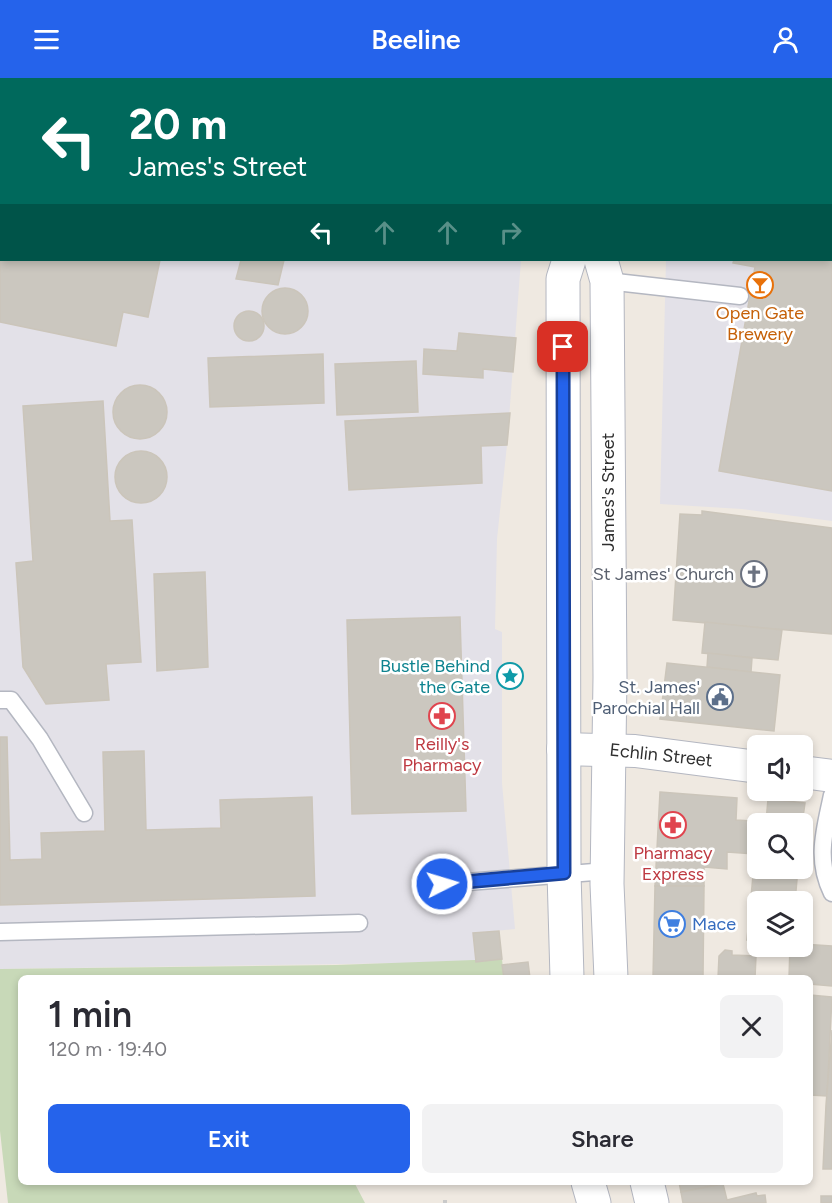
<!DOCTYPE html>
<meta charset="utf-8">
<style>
body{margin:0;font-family:Figtree,sans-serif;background:#f2f2f3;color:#2b2b33;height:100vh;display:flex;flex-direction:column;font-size:22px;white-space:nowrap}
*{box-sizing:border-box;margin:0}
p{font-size:20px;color:#7c7c81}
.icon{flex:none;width:33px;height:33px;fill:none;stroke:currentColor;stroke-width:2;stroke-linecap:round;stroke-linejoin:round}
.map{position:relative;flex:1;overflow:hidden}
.panel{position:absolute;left:18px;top:897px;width:795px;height:210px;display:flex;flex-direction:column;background:#fff;border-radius:9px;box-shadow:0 3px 9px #0003}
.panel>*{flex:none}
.banner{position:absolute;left:0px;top:0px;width:832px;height:183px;box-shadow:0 3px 9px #0003;background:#00695c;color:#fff;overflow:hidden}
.tools{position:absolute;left:747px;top:657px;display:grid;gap:12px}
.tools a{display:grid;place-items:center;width:66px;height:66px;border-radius:9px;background:#fff;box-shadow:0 3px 9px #0003;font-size:30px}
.pin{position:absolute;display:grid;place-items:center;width:51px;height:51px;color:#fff;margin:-26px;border-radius:12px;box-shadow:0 3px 9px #0006}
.me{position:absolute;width:66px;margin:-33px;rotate:85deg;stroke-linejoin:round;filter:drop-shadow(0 0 4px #0008)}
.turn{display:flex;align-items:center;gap:21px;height:126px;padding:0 30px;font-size:27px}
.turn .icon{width:78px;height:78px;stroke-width:2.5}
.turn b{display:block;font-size:42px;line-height:51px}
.lanes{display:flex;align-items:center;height:57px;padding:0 30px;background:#0003;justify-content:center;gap:30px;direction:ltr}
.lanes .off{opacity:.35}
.round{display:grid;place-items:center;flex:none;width:63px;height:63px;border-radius:9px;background:#f2f2f3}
.overview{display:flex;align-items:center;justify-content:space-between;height:102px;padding:0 30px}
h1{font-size:36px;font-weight:600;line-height:45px}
.cta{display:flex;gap:12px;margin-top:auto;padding:12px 30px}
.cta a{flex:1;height:69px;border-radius:9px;background:#2563eb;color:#fff;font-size:24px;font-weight:600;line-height:69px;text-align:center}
.cta a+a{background:#f2f2f3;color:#2b2b33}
header{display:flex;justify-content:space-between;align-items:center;height:78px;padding:0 30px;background:#2563eb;color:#fff;font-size:27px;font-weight:600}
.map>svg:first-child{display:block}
.industrial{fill:#e3e1e8}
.green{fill:#b6e59e}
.cemetery{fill:#c8d9b8}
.building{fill:#cbc7bf;stroke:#cbc5ba;stroke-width:1.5}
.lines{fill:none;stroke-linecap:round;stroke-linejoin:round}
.lane-casing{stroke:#b4b7c1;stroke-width:19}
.street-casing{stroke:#b4b7c1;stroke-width:34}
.secondary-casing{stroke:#b4b7c1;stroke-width:35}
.path{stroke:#c9c9c9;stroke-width:4;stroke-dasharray:4.5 3;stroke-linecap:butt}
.lane{stroke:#fff;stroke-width:16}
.street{stroke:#fff;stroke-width:32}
.secondary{stroke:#fff;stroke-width:33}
.route-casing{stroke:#184099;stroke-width:15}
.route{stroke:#2563eb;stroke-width:10}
.labels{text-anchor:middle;stroke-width:5;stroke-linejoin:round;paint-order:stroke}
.food-label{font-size:18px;fill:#c56008;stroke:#fff}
.street-label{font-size:18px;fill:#2e2e2e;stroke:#fff}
.worship-label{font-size:18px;fill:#5b616d;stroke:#fff;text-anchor:end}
.culture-label{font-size:18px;fill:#0d838f;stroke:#fff;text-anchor:end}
.service-label{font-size:18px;fill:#4e5e75;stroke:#fff;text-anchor:end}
.health-label{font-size:18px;fill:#be3a42;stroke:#fff}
.shop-label{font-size:18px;fill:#366cbe;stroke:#fff;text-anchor:start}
</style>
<header><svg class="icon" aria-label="menu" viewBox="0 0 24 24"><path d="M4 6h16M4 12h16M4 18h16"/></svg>Beeline<svg class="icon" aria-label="person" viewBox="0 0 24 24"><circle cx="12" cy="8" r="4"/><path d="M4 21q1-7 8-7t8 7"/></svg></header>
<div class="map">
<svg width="832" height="1125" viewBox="0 0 832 1125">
<rect width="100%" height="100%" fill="#efe9e1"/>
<g class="industrial">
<polygon points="0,0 529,0 2,2 2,182 521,182 507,367 497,461 495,551 502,554 502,705 515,851 473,855 476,884 0,891"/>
<polygon points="668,0 832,0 832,443 742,431 660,426 666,182 831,182 831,2"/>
</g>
<polygon class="green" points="240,0 466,0 239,1"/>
<polygon class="cemetery" points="502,881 504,900 21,900 21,1104 354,1104 365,1125 8,1125 0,1053 0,891 336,887"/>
<g class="building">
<polygon points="767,0 832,0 832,413 719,393 755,189 733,185 734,182 831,182 831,2"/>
<polygon points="0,70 2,182 160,182 148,239 123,234 116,268 0,244"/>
<polygon points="241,182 284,182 278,207 236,201"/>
<circle cx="285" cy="233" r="23"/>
<circle cx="249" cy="248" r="15"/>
<polygon points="459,255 516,260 513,294 483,291 483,300 423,296 424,271 457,273"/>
<polygon points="323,276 324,325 210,329 208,280"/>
<polygon points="416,283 418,334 337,337 335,286"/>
<circle cx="140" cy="334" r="27"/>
<polygon points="103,323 110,443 132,442 141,584 106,586 109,622 46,626 23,589 16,485 33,483 23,328"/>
<polygon points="510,335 507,367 481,368 482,405 349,412 345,343"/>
<circle cx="141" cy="399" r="26"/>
<polygon points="702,433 832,450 832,556 673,542 680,436 702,437"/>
<polygon points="205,494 208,589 157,593 154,496"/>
<polygon points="460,539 466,733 352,736 347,542"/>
<polygon points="705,544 782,552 778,582 702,575"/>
<polygon points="708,575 752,580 751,594 707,589"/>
<polygon points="667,585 780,597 774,653 660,641"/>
<polygon points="0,659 7,659 10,782 42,781 41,755 105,753 103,674 144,673 146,752 221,750 220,722 312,719 315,818 0,827"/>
<polygon points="660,714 737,720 736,742 766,744 768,721 805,725 802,746 758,746 758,790 798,790 795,824 758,824 758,863 747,862 755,776 727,774 727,791 704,789 704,808 655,808"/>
<polygon points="655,808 704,808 703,900 653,900"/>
<polygon points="499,853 502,881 476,884 473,855"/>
<polygon points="802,866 832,868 832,908 810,906 810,900 789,900 790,868 802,868"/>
<polygon points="725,872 732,873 732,877 756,878 755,900 718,900 719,878"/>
<polygon points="528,884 530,900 504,900 502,887"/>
<polygon points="810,917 832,919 827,1018 810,1017"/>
<polygon points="832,952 832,1091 823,1091 826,1027"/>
<polygon points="679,1104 731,1104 681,1114"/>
<polygon points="723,1106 727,1122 756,1115 757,1118 765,1117 766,1125 683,1125 681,1114"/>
<rect x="821" y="1118" width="11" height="7"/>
</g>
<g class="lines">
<defs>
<g id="lane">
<polyline points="607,203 740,218"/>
<polyline points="0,622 11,622 40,661 84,735"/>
<path d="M832 717C825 752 815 780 832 815"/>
<polyline points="442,806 607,793"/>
<polyline points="0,854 359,845"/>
</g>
<g id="street">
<polyline points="563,671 635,673 758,689"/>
<polyline points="802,694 832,698"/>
</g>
<g id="secondary">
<polyline points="592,2 592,0"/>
<polyline points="601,182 607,203 610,599 607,806 611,900"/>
<polyline points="567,900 564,795 563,201 569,182"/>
<polyline points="588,1104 594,1125"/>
<polyline points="647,1104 652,1125"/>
</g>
</defs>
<use href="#lane" class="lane-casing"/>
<use href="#street" class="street-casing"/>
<use href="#secondary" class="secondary-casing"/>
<polyline class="path" points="445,1125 445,1122"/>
<use href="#lane" class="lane"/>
<use href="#street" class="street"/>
<use href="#secondary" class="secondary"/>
</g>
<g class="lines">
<defs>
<polyline id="route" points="442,806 564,795 563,269"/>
</defs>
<use href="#route" class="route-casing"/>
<use href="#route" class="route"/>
</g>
<defs>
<symbol id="bar-ring" viewBox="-11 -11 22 22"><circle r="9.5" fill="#fff" stroke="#e8710a" stroke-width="1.5"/><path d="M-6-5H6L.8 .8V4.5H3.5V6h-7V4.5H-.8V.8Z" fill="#e8710a"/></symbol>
<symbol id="church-ring" viewBox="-11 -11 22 22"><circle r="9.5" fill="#fff" stroke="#6b7280" stroke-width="1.5"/><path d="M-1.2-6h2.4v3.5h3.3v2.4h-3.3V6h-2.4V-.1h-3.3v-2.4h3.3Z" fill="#6b7280"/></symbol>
<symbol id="sight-ring" viewBox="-11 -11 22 22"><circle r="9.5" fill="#fff" stroke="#0f9aa8" stroke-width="1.5"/><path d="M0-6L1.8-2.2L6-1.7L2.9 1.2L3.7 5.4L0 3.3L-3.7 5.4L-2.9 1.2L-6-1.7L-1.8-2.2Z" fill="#0f9aa8"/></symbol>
<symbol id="civic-ring" viewBox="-11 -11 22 22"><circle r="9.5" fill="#fff" stroke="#5c6f8a" stroke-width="1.5"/><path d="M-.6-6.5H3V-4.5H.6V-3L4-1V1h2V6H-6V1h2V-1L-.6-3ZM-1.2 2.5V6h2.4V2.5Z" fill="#5c6f8a"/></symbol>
<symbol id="pharmacy-ring" viewBox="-11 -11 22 22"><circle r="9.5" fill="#fff" stroke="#e0444e" stroke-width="1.5"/><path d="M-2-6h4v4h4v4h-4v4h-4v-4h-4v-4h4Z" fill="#e0444e"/></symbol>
<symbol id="supermarket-ring" viewBox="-11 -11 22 22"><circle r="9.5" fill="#fff" stroke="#3f7fe0" stroke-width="1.5"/><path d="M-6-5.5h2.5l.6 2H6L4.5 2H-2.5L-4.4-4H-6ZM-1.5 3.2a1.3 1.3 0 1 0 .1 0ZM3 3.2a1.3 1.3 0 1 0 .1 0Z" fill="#3f7fe0"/></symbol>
</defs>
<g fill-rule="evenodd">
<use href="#bar-ring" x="745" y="192" width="30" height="30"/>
<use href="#church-ring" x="739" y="481" width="30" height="30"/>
<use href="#sight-ring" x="495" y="583" width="30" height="30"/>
<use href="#civic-ring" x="705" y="604" width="30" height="30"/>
<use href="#pharmacy-ring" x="427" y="623" width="30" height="30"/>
<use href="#pharmacy-ring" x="658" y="732" width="30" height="30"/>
<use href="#supermarket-ring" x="657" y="831" width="30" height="30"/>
</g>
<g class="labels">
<g class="food-label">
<text x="760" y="241">Open Gate<tspan x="760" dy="21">Brewery</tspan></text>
</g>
<g class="street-label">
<text transform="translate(608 414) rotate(-90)" y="6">James's Street</text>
<text transform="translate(661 677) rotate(6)" y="6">Echlin Street</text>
</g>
<g class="worship-label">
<text x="734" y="502">St James' Church</text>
</g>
<g class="culture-label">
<text x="490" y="594">Bustle Behind<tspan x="490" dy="21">the Gate</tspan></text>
</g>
<g class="service-label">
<text x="700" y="615">St. James'<tspan x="700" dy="21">Parochial Hall</tspan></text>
</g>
<g class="health-label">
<text x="442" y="672">Reilly's<tspan x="442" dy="21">Pharmacy</tspan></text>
<text x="673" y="781">Pharmacy<tspan x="673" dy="21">Express</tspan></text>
</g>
<g class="shop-label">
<text x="692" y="852">Mace</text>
</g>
</g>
</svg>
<div class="tools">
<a><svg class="icon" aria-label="sound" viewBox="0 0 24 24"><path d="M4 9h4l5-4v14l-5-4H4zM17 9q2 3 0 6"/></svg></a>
<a><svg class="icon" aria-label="search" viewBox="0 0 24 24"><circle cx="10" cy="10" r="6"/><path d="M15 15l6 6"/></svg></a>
<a><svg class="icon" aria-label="layers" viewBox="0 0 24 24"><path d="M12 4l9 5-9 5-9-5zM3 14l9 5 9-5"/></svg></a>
</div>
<div class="pin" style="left:563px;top:269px;background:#d93025"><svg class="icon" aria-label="arrive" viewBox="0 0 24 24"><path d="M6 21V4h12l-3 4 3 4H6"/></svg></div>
<svg class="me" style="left:442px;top:806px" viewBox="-20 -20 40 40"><circle r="17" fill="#2563eb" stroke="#fff" stroke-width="3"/><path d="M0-11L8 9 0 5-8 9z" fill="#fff"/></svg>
<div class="banner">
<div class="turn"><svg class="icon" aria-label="left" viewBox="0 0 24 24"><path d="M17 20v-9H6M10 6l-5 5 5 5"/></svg><div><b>20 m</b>James's Street</div></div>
<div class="lanes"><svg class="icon" aria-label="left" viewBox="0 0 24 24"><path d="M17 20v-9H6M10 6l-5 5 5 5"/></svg><svg class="icon off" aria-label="ahead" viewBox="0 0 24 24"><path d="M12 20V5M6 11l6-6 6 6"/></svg><svg class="icon off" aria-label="ahead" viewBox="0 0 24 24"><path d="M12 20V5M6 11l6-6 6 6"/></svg><svg class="icon off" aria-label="right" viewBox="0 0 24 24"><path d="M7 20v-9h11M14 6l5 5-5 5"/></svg></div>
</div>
<section class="panel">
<div class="overview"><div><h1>1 min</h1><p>120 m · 19:40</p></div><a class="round"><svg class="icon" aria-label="close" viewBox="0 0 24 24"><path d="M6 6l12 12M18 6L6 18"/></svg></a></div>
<div class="cta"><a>Exit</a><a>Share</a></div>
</section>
</div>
